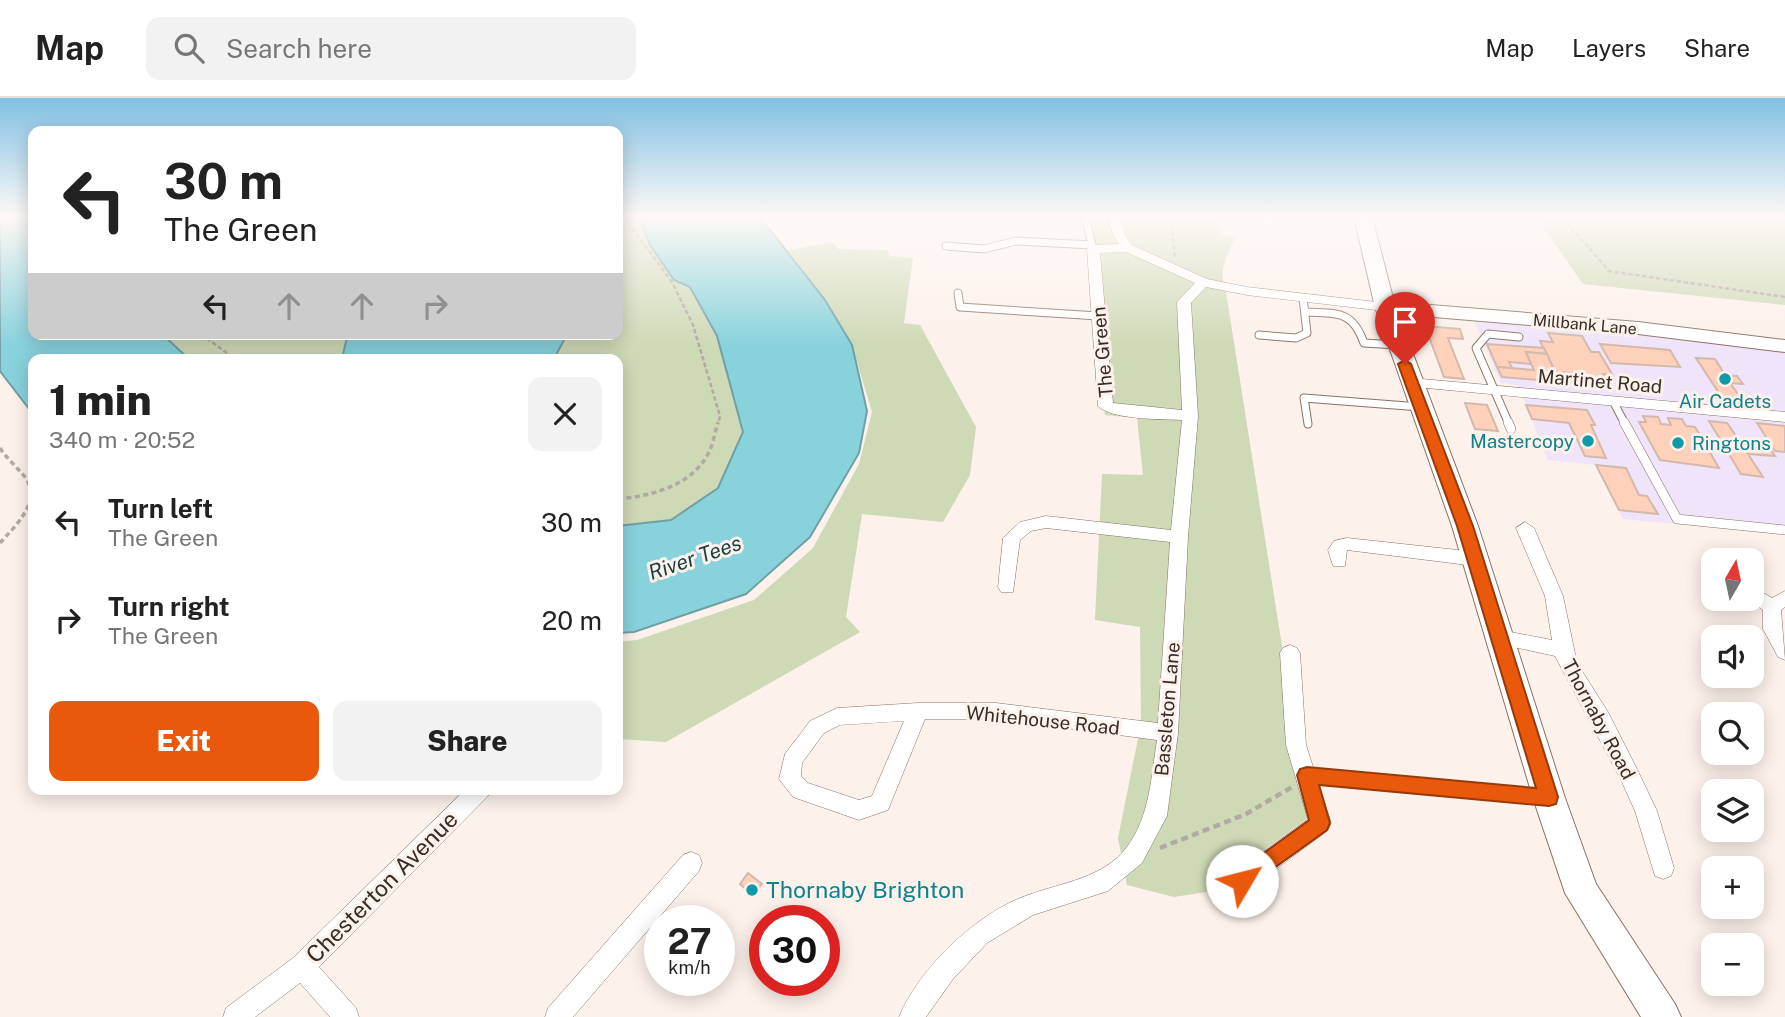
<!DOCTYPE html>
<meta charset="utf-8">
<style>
body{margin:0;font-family:"Public Sans",sans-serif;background:#f2f2f2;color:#222;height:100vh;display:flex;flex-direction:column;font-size:26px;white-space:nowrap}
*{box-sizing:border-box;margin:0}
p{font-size:23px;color:#767676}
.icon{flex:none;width:38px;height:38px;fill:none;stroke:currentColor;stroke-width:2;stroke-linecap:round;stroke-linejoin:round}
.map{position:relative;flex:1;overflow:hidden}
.sheet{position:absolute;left:28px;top:256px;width:595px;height:441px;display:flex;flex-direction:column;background:#fff;border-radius:14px;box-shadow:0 4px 18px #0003}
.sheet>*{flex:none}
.guide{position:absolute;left:28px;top:28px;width:595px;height:214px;border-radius:14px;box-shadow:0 4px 18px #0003;background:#fff;color:#222;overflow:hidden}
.needle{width:46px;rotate:9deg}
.buttons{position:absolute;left:1701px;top:450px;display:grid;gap:14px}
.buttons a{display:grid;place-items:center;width:63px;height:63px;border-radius:14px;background:#fff;box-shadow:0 4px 18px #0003;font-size:35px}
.speed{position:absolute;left:644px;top:807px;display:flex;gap:14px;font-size:35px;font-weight:700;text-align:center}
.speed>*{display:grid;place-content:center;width:91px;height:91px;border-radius:50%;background:#fff;box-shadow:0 4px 18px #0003;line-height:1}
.speed small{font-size:18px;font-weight:400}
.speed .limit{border:10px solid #d22;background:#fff;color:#111}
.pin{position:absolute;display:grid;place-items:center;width:60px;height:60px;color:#fff;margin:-72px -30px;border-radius:50% 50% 50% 0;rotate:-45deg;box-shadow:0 0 7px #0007}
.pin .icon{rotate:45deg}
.me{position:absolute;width:77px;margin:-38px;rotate:53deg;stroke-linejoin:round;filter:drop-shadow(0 0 5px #0008)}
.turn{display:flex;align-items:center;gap:24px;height:147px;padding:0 21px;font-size:32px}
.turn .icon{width:91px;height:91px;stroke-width:2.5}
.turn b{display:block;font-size:49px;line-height:60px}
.lanes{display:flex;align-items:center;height:66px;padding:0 21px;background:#0003;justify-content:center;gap:35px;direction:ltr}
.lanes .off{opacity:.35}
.round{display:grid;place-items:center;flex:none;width:74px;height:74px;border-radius:14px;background:#f2f2f2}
.overview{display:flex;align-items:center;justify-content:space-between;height:119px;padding:0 21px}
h1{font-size:42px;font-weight:800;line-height:52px}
.button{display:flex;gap:14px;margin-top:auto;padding:14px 21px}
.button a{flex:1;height:80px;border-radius:14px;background:#ea580c;color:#fff;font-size:28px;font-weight:800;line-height:80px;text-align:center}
.button a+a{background:#f2f2f2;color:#222}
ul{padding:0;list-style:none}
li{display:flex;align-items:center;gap:21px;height:98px;padding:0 21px}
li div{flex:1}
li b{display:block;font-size:26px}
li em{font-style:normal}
header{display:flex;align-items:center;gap:42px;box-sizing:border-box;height:98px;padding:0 35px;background:#fff;border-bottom:2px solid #e0e0e0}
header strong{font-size:33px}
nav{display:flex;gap:38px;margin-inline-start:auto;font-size:24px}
.search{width:490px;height:63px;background:#f2f2f2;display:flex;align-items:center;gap:18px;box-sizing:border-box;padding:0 24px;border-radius:14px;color:#767676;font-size:26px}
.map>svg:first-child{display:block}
.industrial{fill:#efe4f9}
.green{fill:#ced9b6}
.water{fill:#88d2dc;stroke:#70a0a6;stroke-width:2}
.building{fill:#ffd1bb;stroke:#d3b9ac;stroke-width:2}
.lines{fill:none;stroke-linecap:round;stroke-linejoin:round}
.lane-far2-casing{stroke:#887165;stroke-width:9}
.lane-far1-casing{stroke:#887165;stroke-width:10}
.lane-casing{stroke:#887165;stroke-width:13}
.street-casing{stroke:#887165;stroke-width:1}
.secondary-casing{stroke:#887165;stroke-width:2}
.path-far2{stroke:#b3a8a2;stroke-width:2.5;stroke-dasharray:4.5 2.5;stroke-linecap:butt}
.path-far1{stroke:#b3a8a2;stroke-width:3.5;stroke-dasharray:5 3.5;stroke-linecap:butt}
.path{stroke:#b3a8a2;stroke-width:4.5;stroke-dasharray:7 4.5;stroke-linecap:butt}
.lane-far2{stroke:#fff;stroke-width:7}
.lane-far1{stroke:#fff;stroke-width:9}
.lane{stroke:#fff;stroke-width:11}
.street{fill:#fff;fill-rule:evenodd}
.secondary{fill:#fff;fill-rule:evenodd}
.route{fill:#ea580c;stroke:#983908;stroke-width:2}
.culture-dot{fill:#0f9aa8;stroke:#fcf1eb;stroke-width:2.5}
.labels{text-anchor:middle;stroke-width:6;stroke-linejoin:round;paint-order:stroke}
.far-street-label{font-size:16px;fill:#372d28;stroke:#fcf1eb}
.street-label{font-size:19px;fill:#372d28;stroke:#fcf1eb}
.culture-label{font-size:19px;fill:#0d838f;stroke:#fcf1eb}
.water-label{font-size:21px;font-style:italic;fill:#193d41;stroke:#fcf1eb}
.near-street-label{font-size:23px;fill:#372d28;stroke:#fcf1eb}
.near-culture-label{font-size:23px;fill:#0d838f;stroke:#fcf1eb;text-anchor:start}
</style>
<header>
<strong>Map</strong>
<div class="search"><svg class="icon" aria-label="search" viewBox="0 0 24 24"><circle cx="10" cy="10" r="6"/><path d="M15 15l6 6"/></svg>Search here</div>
<nav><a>Map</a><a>Layers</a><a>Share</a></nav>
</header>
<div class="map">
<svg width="1785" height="919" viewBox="0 0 1785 919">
<rect width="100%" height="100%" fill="#fcf1eb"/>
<polygon class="industrial" points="1473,221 1610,231 1785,254 1785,436 1623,421 1596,367 1548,362 1518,287 1501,285"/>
<g class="green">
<polygon points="618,119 639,119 650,147 674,182 690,189 717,238 743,334 718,389 671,422 618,428 618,261 189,261 162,236 618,236"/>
<path d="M1083 119H1218L1222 137 1235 140C1226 159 1218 174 1226 194L1309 719 1206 794 1174 799 1127 787 1118 740 1141 626 1140 529 1095 522 1102 376 1143 377 1137 320 1105 317 1090 151Z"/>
<polygon points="1536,119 1785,119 1785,207 1583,186"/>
<polygon points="833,144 838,151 888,152 889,158 913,160 904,225 920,227 976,329 970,377 943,424 862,416 846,519 860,534 666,644 618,641 618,544 637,542 754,502 813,450 859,366 872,314 852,247 825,202 788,152"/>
</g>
<g class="water">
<polygon points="0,119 33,120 33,236 162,236 189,261 33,261 33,316 0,273"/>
<polygon points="639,119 760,119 825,202 852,247 867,313 859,355 810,439 746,496 634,534 618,535 618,428 671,422 718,390 743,334 717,238 690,189 674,182 650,147"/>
<polygon points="354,236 565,236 565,240 554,261 342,261 346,243"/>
</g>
<g class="building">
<polygon points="1425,228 1460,231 1463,241 1448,240 1464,281 1444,279"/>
<polygon points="1548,235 1582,238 1591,254 1599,254 1612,276 1603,276 1609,288 1577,285 1571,275 1555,274 1540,243 1553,244"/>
<polygon points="1487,246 1544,250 1547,256 1526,254 1531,266 1509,264 1512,270 1497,269"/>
<polygon points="1600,246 1670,252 1680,269 1611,265"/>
<polygon points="1526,254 1547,256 1555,274 1571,275 1577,285 1502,279 1497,269 1534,272"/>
<polygon points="1696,260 1715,261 1725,277 1737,278 1743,286 1730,285 1741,300 1721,298"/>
<polygon points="1465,305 1487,307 1498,333 1475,331"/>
<polygon points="1526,307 1587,312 1595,327 1591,327 1606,360 1585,358 1569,325 1532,321"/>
<polygon points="1643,318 1658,319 1661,326 1671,327 1668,320 1682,321 1686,328 1695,329 1719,370 1660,362 1639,324 1646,324"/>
<polygon points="1709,323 1727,325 1741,345 1768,348 1775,358 1748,356 1763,379 1741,376"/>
<polygon points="1757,325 1785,328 1785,354 1775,353"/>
<polygon points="1596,367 1626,370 1639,397 1647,398 1658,416 1619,412"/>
<polygon points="748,775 762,786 753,797 740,786"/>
</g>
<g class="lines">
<defs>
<g id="lane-far2">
<polyline points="1085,119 1093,151"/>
<polyline points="946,148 984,151 1016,143 1092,147"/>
<polyline points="958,195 960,209 1098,218"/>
<path d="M1305 214C1336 216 1352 211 1364 245L1398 247"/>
<polyline points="1259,237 1296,240 1307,235 1303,200"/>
<polyline points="1613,303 1625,326"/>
<polyline points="1308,326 1304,300 1420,309"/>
<polyline points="1509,326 1476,250 1488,236 1519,239"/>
</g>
<g id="lane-far1">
<polyline points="1508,324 1511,331"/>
<polyline points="1624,324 1677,421 1785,432"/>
</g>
<polyline id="lane" points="1307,677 1542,699"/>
<g id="street">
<path d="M1108 119H1120L1125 137 1132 147 1207 181 1247 189 1385 205 1392 209 1385 213 1247 197 1206 189 1191 205 1198 318 1188 439 1178 635 1167 718 1142 765 1108 793 1033 817 987 845 953 881 926 919H899C919 870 978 814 1028 797 1061 785 1104 780 1127 749 1150 718 1151 679 1157 642L996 621H925L888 712 859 722 793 699 779 681 785 656 810 623 837 610 918 605H996L1158 625 1170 444 1046 430 1031 433 1020 442 1013 494H1001L998 489 1003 440 1020 424 1046 418 1171 432 1182 322C1162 321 1112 322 1098 308L1087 151 1093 147 1119 146 1113 137ZM1126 154 1195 185 1177 204 1182 312 1113 305 1100 155ZM904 623 872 698 859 702 808 685 801 678 802 665 824 635 840 627Z"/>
<polygon points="1411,280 1785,314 1785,324 1406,288 1404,285 1406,282"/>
<polygon points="1525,424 1534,430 1563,498 1577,565 1608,614 1637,671 1657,713 1674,770 1671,778 1663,781 1655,778 1635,713 1621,682 1555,558 1500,546 1493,544 1491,539 1493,534 1500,532 1552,542 1545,498 1516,430"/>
<polygon points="1347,440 1476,454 1482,456 1485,461 1482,466 1476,468 1347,452 1345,468 1333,468 1328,452 1334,443"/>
<polygon points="1752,488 1772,500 1785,493 1785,509 1781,512 1785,562 1778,559 1763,531 1763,512 1746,500 1752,500"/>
<polygon points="1290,547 1297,550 1300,555 1306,647 1331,725 1328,732 1231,805 1223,808 1215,805 1212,797 1215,789 1308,721 1286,647 1280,555 1283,550"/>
<polygon points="466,691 491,691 488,698 319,869 356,910 359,919 330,919 300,885 255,919 223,919 226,910 293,860"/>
<polygon points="691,754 699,757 702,765 699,773 573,919 545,919 548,910 683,757"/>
</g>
<polygon id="secondary" points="1354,119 1372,119 1394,204 1638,224 1785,242 1785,254 1638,236 1398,216 1478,428 1565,700 1596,786 1675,906 1681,919 1641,919 1565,795 1533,700 1452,428 1375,209"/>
</defs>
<use href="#lane-far2" class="lane-far2-casing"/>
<use href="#lane-far1" class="lane-far1-casing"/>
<use href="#lane" class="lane-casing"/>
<use href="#street" class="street-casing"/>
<use href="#secondary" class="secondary-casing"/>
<g class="path-far2">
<polyline points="624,119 672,184 693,227 720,318 718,326"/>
<polyline points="1161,119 1171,123 1175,159"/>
<polyline points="1562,119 1609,173 1785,199"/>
<polyline points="201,236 235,261"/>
</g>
<g class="path-far1">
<path d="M0 350C7 361 17 369 25 379 43 403 15 428 0 445"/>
<path d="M618 401C651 398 691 388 708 356 713 347 715 334 718 324"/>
</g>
<polyline class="path" points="1160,750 1246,716 1292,689"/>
<use href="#lane-far2" class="lane-far2"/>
<use href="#lane-far1" class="lane-far1"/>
<use href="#lane" class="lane"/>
<use href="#street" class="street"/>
<use href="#secondary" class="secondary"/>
</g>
<linearGradient id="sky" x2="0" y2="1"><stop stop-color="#81c0e3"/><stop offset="0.48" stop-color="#fef9f6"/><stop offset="1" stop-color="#fef9f6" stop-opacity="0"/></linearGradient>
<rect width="1785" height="248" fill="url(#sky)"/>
<polygon class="route" points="1405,262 1411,266 1473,428 1558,699 1556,706 1549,708 1319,687 1330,725 1327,732 1242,793 1235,790 1232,783 1235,776 1309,722 1297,677 1300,671 1307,669 1536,690 1457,428 1398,266"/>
<g class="culture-dot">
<circle cx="1725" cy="281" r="7"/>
<circle cx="1588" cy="343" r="7"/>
<circle cx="1678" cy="345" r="7"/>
<circle cx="752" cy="792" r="7"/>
</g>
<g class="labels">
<g class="far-street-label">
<text transform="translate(1585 226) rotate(5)" y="6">Millbank Lane</text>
</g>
<g class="street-label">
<text transform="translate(1102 254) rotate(-95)" y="7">The Green</text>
<text transform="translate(1600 283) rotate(5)" y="7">Martinet Road</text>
<text transform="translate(1167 611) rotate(-85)" y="7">Bassleton Lane</text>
<text transform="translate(1599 621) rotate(62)" y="7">Thornaby Road</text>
<text transform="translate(1043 622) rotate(6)" y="7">Whitehouse Road</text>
</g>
<g class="culture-label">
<text x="1725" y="310">Air Cadets</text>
<text x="1574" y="350" text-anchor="end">Mastercopy</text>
<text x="1692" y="352" text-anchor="start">Ringtons</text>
</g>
<g class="water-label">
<text transform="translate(695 460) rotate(-19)" y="7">River Tees</text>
</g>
<g class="near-street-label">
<text transform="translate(382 789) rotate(-45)" y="8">Chesterton Avenue</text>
</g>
<g class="near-culture-label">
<text x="766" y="800">Thornaby Brighton</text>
</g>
</g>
</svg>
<div class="buttons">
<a><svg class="needle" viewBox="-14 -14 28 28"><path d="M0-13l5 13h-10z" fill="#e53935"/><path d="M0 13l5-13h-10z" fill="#767676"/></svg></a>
<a><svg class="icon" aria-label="sound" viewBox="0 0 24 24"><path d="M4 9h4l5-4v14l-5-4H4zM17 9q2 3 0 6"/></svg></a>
<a><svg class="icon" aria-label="search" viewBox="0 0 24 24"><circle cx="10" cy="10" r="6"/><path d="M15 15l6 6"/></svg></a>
<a><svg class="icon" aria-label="layers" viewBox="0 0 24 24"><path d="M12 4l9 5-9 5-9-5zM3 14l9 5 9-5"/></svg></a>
<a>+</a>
<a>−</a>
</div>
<div class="speed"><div>27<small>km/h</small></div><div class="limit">30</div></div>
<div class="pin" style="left:1405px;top:266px;background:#d93025"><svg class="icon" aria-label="arrive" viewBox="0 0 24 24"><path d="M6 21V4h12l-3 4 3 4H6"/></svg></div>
<svg class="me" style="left:1242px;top:783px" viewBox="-20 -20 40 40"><circle r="19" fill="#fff"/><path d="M0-13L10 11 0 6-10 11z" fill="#ea580c"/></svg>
<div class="guide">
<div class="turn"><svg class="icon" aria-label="left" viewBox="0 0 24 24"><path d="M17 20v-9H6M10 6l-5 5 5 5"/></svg><div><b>30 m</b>The Green</div></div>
<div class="lanes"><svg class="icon" aria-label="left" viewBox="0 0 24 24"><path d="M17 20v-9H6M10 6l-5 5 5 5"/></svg><svg class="icon off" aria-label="ahead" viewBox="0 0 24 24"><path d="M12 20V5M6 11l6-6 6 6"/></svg><svg class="icon off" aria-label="ahead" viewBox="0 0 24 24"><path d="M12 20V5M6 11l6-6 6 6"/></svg><svg class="icon off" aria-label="right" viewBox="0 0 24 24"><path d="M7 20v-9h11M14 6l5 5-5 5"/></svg></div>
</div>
<section class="sheet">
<div class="overview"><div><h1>1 min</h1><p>340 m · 20:52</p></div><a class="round"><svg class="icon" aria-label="close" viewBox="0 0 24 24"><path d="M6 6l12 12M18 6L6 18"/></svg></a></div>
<ul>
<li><svg class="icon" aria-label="left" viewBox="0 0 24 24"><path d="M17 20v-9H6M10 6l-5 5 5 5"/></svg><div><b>Turn left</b><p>The Green</p></div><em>30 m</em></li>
<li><svg class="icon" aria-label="right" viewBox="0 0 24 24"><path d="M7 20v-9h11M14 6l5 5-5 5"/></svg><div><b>Turn right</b><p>The Green</p></div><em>20 m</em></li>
</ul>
<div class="button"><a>Exit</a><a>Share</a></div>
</section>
</div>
